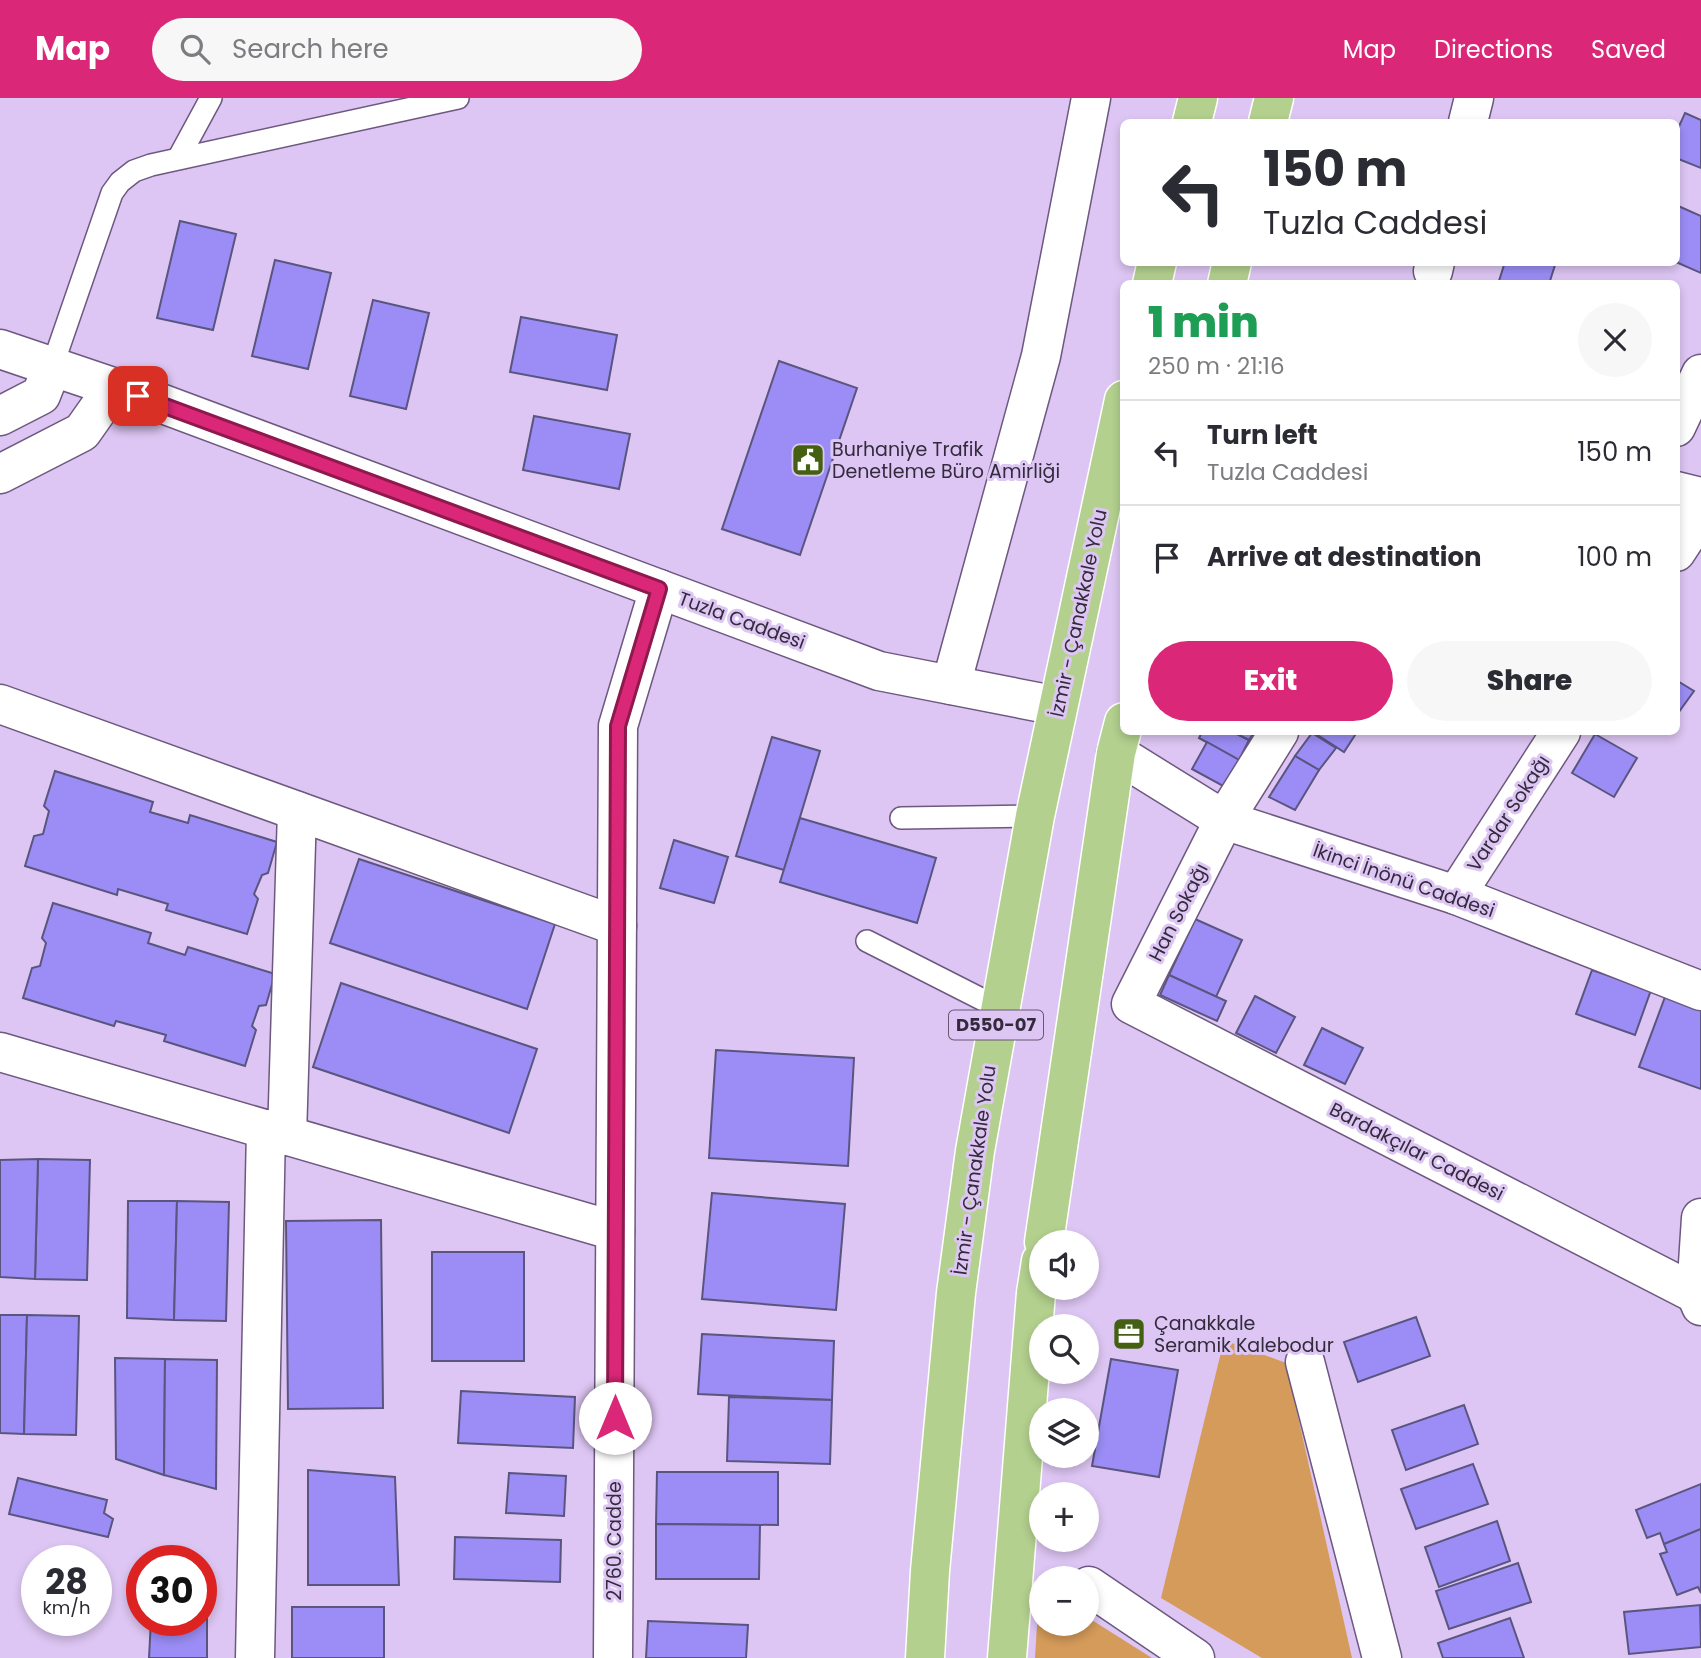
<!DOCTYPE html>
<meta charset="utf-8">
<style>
body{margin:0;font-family:Poppins,sans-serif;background:#f7f7f7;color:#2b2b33;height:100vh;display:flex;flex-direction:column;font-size:26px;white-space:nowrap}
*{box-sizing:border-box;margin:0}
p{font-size:23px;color:#7c7c81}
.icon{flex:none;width:38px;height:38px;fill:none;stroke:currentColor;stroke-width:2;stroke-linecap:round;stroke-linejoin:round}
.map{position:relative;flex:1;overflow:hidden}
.side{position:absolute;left:1120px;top:182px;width:560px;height:455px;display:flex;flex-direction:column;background:#fff;border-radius:10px;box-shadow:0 4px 10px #0003}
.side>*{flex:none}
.banner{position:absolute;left:1120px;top:21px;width:560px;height:147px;border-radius:10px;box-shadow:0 4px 10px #0003;background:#fff;color:#2b2b33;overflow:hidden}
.buttons{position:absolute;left:1029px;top:1132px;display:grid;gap:14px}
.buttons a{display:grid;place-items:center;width:70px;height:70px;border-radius:50%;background:#fff;box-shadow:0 4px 10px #0003;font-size:35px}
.speed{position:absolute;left:21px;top:1447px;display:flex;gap:14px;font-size:35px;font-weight:700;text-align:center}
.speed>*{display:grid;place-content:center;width:91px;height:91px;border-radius:50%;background:#fff;box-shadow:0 4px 10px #0003;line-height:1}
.speed small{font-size:18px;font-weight:400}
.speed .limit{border:10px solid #d22;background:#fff;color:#111}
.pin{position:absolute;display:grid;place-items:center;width:60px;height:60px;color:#fff;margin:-30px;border-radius:14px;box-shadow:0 4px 10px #0006}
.me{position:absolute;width:77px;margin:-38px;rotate:0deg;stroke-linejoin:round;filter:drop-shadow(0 0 5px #0008)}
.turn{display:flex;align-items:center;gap:24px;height:147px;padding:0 28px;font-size:32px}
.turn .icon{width:91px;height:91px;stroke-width:2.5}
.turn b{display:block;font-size:49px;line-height:60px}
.round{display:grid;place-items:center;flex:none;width:74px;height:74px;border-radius:37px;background:#f7f7f7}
.summary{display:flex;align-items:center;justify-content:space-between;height:119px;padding:0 28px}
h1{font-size:42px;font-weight:800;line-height:52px;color:#1e9e55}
.primary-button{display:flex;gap:14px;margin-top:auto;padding:14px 28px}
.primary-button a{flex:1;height:80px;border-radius:42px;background:#db2777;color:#fff;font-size:28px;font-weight:800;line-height:80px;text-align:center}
.primary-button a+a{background:#f7f7f7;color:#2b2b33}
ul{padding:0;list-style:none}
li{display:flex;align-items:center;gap:21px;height:105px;padding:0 28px;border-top:2px solid #e1e1e2}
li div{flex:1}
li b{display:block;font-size:26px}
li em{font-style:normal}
header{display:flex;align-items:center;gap:42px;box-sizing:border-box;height:98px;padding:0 35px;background:#db2777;color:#fff}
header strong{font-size:33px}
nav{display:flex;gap:38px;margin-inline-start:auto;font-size:24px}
.search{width:490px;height:63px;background:#f7f7f7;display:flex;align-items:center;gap:18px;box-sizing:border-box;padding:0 24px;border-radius:38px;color:#7c7c81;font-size:26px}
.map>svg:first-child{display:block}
.green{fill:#d49b5a}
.building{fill:#9b8df5;stroke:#5a557f;stroke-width:2}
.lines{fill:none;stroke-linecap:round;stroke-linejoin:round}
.service-casing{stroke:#6d587f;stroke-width:24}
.minor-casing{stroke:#6d587f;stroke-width:41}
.tertiary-casing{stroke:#6d587f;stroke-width:41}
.secondary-casing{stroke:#6d587f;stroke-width:41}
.trunk-casing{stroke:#fff;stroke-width:41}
.service{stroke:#fff;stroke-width:21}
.minor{stroke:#fff;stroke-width:38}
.tertiary{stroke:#fff;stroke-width:38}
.secondary{stroke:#fff;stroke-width:38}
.trunk{stroke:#b3d08e;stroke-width:38}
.route-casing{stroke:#8e194d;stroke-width:18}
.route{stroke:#db2777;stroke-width:12}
.labels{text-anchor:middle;stroke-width:6;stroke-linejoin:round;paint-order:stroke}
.shield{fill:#ddc6f3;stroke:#665973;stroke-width:2}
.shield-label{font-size:18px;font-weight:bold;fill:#332a3c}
.poi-label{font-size:19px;fill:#332a3c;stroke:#ddc6f3;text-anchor:start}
.street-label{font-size:19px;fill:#332a3c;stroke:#ddc6f3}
</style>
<header>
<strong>Map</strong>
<div class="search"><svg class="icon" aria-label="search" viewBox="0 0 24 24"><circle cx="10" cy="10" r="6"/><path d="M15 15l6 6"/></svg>Search here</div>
<nav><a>Map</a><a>Directions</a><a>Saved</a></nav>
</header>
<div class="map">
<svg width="1701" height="1560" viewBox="0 0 1701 1560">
<rect width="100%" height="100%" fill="#ddc6f3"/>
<g class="green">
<polygon points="1224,1242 1286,1265 1352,1560 1262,1560 1161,1500"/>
<polygon points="1087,1519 1152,1560 1035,1560 1037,1527 1041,1523 1041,1526 1087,1526"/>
</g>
<g class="building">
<polygon points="1685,15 1701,22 1701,70 1676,60 1676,35"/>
<polygon points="1676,107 1701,118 1701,175 1676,164"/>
<polygon points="180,123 236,136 213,232 157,220"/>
<polygon points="275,162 331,175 308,271 252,258"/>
<polygon points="1505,164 1547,164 1555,167 1549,186 1498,186"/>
<polygon points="373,202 429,215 406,311 350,298"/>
<polygon points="521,219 617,237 607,292 510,274"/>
<polygon points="779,263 857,290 800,457 722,431"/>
<polygon points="534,318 630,336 619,391 523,372"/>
<polygon points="1676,582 1694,593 1676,618"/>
<polygon points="1202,634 1233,634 1249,642 1239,662 1199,640"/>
<polygon points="1233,634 1254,634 1249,642"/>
<polygon points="1313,634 1357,634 1344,654"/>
<polygon points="1312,635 1336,650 1319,672 1295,658"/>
<polygon points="1595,636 1637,660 1614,699 1572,675"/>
<polygon points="772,639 820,653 784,772 736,758"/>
<polygon points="1207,644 1239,662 1223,688 1192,671"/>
<polygon points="1295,658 1319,672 1295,712 1269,699"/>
<polygon points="55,673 153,704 150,714 188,725 190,717 277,744 268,775 262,777 254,796 258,801 247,836 166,812 168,806 118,791 117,797 25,768 34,738 43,736 49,713 44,708"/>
<polygon points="800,720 936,760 917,825 780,784"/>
<polygon points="674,742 728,759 714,805 660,790"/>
<polygon points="359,761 555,826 527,911 330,845"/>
<polygon points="53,805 151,835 148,845 185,857 188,849 275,876 266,907 259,908 252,928 256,932 245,968 164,943 166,937 116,923 114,928 23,900 32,870 40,868 46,845 42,840"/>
<polygon points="1195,821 1242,842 1216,899 1169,877"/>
<polygon points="1592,872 1651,892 1635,937 1576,916"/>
<polygon points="1169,877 1226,903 1217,923 1160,897"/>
<polygon points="341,885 537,951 509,1035 313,969"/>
<polygon points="1255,898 1295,919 1276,955 1236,935"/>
<polygon points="1665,899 1701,912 1701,991 1639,969"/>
<polygon points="1322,930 1363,950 1345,986 1304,967"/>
<polygon points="716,952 854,960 848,1068 709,1060"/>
<polygon points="38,1061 90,1062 87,1182 35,1181"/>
<polygon points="38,1061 35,1181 0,1179 0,1062"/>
<polygon points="712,1095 845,1106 836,1212 702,1201"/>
<polygon points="128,1103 177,1103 174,1222 127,1220"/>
<polygon points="177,1103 229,1104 226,1223 174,1222"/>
<polygon points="381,1122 383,1310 288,1311 286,1123"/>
<rect x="432" y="1154" width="92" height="109"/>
<polygon points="0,1217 27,1217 24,1336 0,1335"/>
<polygon points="27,1217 79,1218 76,1337 24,1336"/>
<polygon points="1416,1219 1430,1258 1358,1284 1344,1244"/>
<polygon points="702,1236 834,1243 832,1302 698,1296"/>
<polygon points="115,1260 165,1261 164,1377 116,1361"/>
<polygon points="165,1261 217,1262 216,1391 164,1377"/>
<polygon points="1111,1261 1178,1272 1159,1379 1092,1368"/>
<polygon points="461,1293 575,1299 573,1350 458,1345"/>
<polygon points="729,1299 832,1302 830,1366 727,1363"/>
<polygon points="1464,1307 1478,1346 1406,1372 1392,1332"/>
<polygon points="1473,1366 1488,1406 1416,1431 1401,1391"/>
<polygon points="308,1372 395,1379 399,1487 308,1487"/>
<polygon points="657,1374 778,1374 778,1427 656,1426"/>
<polygon points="509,1375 566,1378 564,1418 506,1415"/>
<polygon points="18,1380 107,1402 104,1415 113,1421 108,1439 9,1416"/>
<polygon points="1701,1386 1701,1431 1664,1446 1660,1435 1647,1440 1636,1412"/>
<polygon points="1497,1423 1510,1463 1439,1489 1425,1449"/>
<polygon points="656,1426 760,1427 759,1481 656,1481"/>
<polygon points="1701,1431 1701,1495 1698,1489 1677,1497 1660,1456 1667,1454 1664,1446"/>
<polygon points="455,1439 561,1442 560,1484 454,1481"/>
<polygon points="1518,1465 1531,1504 1449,1531 1436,1493"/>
<polygon points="207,1496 207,1560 149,1560 151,1522 201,1522 201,1497"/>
<polygon points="1700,1507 1701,1549 1629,1556 1624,1514"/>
<rect x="292" y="1509" width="92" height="51"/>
<polygon points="1510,1520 1524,1560 1443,1560 1438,1545"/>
<polygon points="648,1523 748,1527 746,1560 646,1560"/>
</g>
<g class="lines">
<defs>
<g id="service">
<polyline points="179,59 211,0"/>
<polyline points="52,269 112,95 120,84 134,73 151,67 458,0"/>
<polyline points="901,720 1035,718"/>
<polyline points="867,843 999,910"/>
</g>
<g id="minor">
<polyline points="1468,24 1474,0"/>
<polyline points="1433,173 1435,164"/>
<polyline points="0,318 41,297 52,269"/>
<polyline points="1676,329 1701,276"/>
<polyline points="0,376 82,334 113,290"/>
<polyline points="1676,393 1701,399"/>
<polyline points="1676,454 1701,416"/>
<polyline points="0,606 617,828"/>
<polyline points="1279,634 1224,722 1131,906 1696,1196 1701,1203"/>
<polyline points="1456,797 1561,634"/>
<polyline points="0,954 615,1133"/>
<polyline points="287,1038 297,713"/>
<polyline points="1305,1264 1382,1560"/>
<polyline points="1089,1488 1195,1560"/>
<polyline points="255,1560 266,1031"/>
<polyline points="613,1560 618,628 659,491"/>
</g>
<g id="tertiary">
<polyline points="1116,655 1224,722 1456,797 1701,893"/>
<polyline points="1701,1120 1696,1196 1701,1208"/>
</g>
<g id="secondary">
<polyline points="0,251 163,306 879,573 1058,608"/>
<polyline points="951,587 1041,258 1091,0"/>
</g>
<g id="trunk">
<polyline points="1192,24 1198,0"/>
<polyline points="1268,24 1274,0"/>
<polyline points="1152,186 1157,164"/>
<polyline points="1227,186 1232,164"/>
<polyline points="1044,1144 1116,655 1124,624"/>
<polyline points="925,1560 930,1473 956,1195 975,1053 1035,718 1124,302"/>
<polyline points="1007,1560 1036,1195 1041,1163"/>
</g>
</defs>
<use href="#service" class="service-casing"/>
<use href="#minor" class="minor-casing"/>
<use href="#tertiary" class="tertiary-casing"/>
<use href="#secondary" class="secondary-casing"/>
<use href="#trunk" class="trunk-casing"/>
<use href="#service" class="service"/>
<use href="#minor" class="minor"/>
<use href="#tertiary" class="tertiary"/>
<use href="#secondary" class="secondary"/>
<use href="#trunk" class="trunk"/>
</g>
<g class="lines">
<defs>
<polyline id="route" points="138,298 659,491 618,628 615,1320"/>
</defs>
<use href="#route" class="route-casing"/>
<use href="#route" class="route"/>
</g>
<defs>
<symbol id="civic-square" viewBox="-11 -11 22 22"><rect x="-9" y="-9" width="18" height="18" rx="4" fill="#446113" stroke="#ddc6f3"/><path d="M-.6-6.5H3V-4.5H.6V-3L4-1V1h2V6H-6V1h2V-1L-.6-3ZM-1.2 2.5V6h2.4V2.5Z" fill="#fff"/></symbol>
<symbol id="office-square" viewBox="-11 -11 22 22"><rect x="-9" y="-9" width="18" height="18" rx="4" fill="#446113" stroke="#ddc6f3"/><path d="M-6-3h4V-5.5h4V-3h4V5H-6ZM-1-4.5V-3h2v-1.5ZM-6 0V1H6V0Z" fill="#fff"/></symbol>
</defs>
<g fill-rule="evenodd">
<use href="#civic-square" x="789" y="343" width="38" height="38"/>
<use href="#office-square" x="1110" y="1217" width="38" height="38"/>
</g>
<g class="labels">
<rect class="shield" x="949" y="912.5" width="94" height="29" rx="5"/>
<g class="shield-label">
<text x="996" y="933">D550-07</text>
</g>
<g class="poi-label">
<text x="832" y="358">Burhaniye Trafik<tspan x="832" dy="22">Denetleme Büro Amirliği</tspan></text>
<text x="1154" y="1232">Çanakkale<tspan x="1154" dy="22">Seramik Kalebodur</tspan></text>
</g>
<g class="street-label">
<text transform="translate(1078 515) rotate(-78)" y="7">İzmir - Çanakkale Yolu</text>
<text transform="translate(742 522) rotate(20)" y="7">Tuzla Caddesi</text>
<text transform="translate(1508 715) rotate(-57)" y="7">Vardar Sokağı</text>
<text transform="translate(1404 782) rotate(19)" y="7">İkinci İnönü Caddesi</text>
<text transform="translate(1178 814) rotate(-63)" y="7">Han Sokağı</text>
<text transform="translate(1417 1053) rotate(27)" y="7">Bardakçılar Caddesi</text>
<text transform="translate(974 1072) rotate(-82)" y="7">İzmir - Çanakkale Yolu</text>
<text transform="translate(614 1443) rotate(-90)" y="7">2760. Cadde</text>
</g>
</g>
</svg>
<div class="buttons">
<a><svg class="icon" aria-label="sound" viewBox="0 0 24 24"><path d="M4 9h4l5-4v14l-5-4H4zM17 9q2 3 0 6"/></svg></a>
<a><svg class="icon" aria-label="search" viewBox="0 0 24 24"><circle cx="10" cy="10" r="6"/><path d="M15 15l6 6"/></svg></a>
<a><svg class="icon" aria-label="layers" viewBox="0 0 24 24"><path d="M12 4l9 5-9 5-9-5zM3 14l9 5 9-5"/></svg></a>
<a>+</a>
<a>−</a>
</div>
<div class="speed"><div>28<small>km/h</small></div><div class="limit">30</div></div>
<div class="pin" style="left:138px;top:298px;background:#d93025"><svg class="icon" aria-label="arrive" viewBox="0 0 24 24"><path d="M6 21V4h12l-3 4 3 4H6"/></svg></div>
<svg class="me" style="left:615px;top:1320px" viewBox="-20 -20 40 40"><circle r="19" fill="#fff"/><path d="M0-13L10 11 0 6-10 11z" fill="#db2777"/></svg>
<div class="banner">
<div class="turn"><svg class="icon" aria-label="left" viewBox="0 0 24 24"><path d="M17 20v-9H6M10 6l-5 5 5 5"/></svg><div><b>150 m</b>Tuzla Caddesi</div></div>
</div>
<section class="side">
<div class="summary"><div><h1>1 min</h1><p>250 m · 21:16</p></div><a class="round"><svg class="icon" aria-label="close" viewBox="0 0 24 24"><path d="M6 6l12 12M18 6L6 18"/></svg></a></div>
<ul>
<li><svg class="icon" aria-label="left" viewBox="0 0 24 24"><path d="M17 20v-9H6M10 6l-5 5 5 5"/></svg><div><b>Turn left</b><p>Tuzla Caddesi</p></div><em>150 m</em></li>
<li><svg class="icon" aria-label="arrive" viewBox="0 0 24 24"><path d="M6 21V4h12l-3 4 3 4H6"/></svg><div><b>Arrive at destination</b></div><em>100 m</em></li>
</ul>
<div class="primary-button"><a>Exit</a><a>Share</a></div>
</section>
</div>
